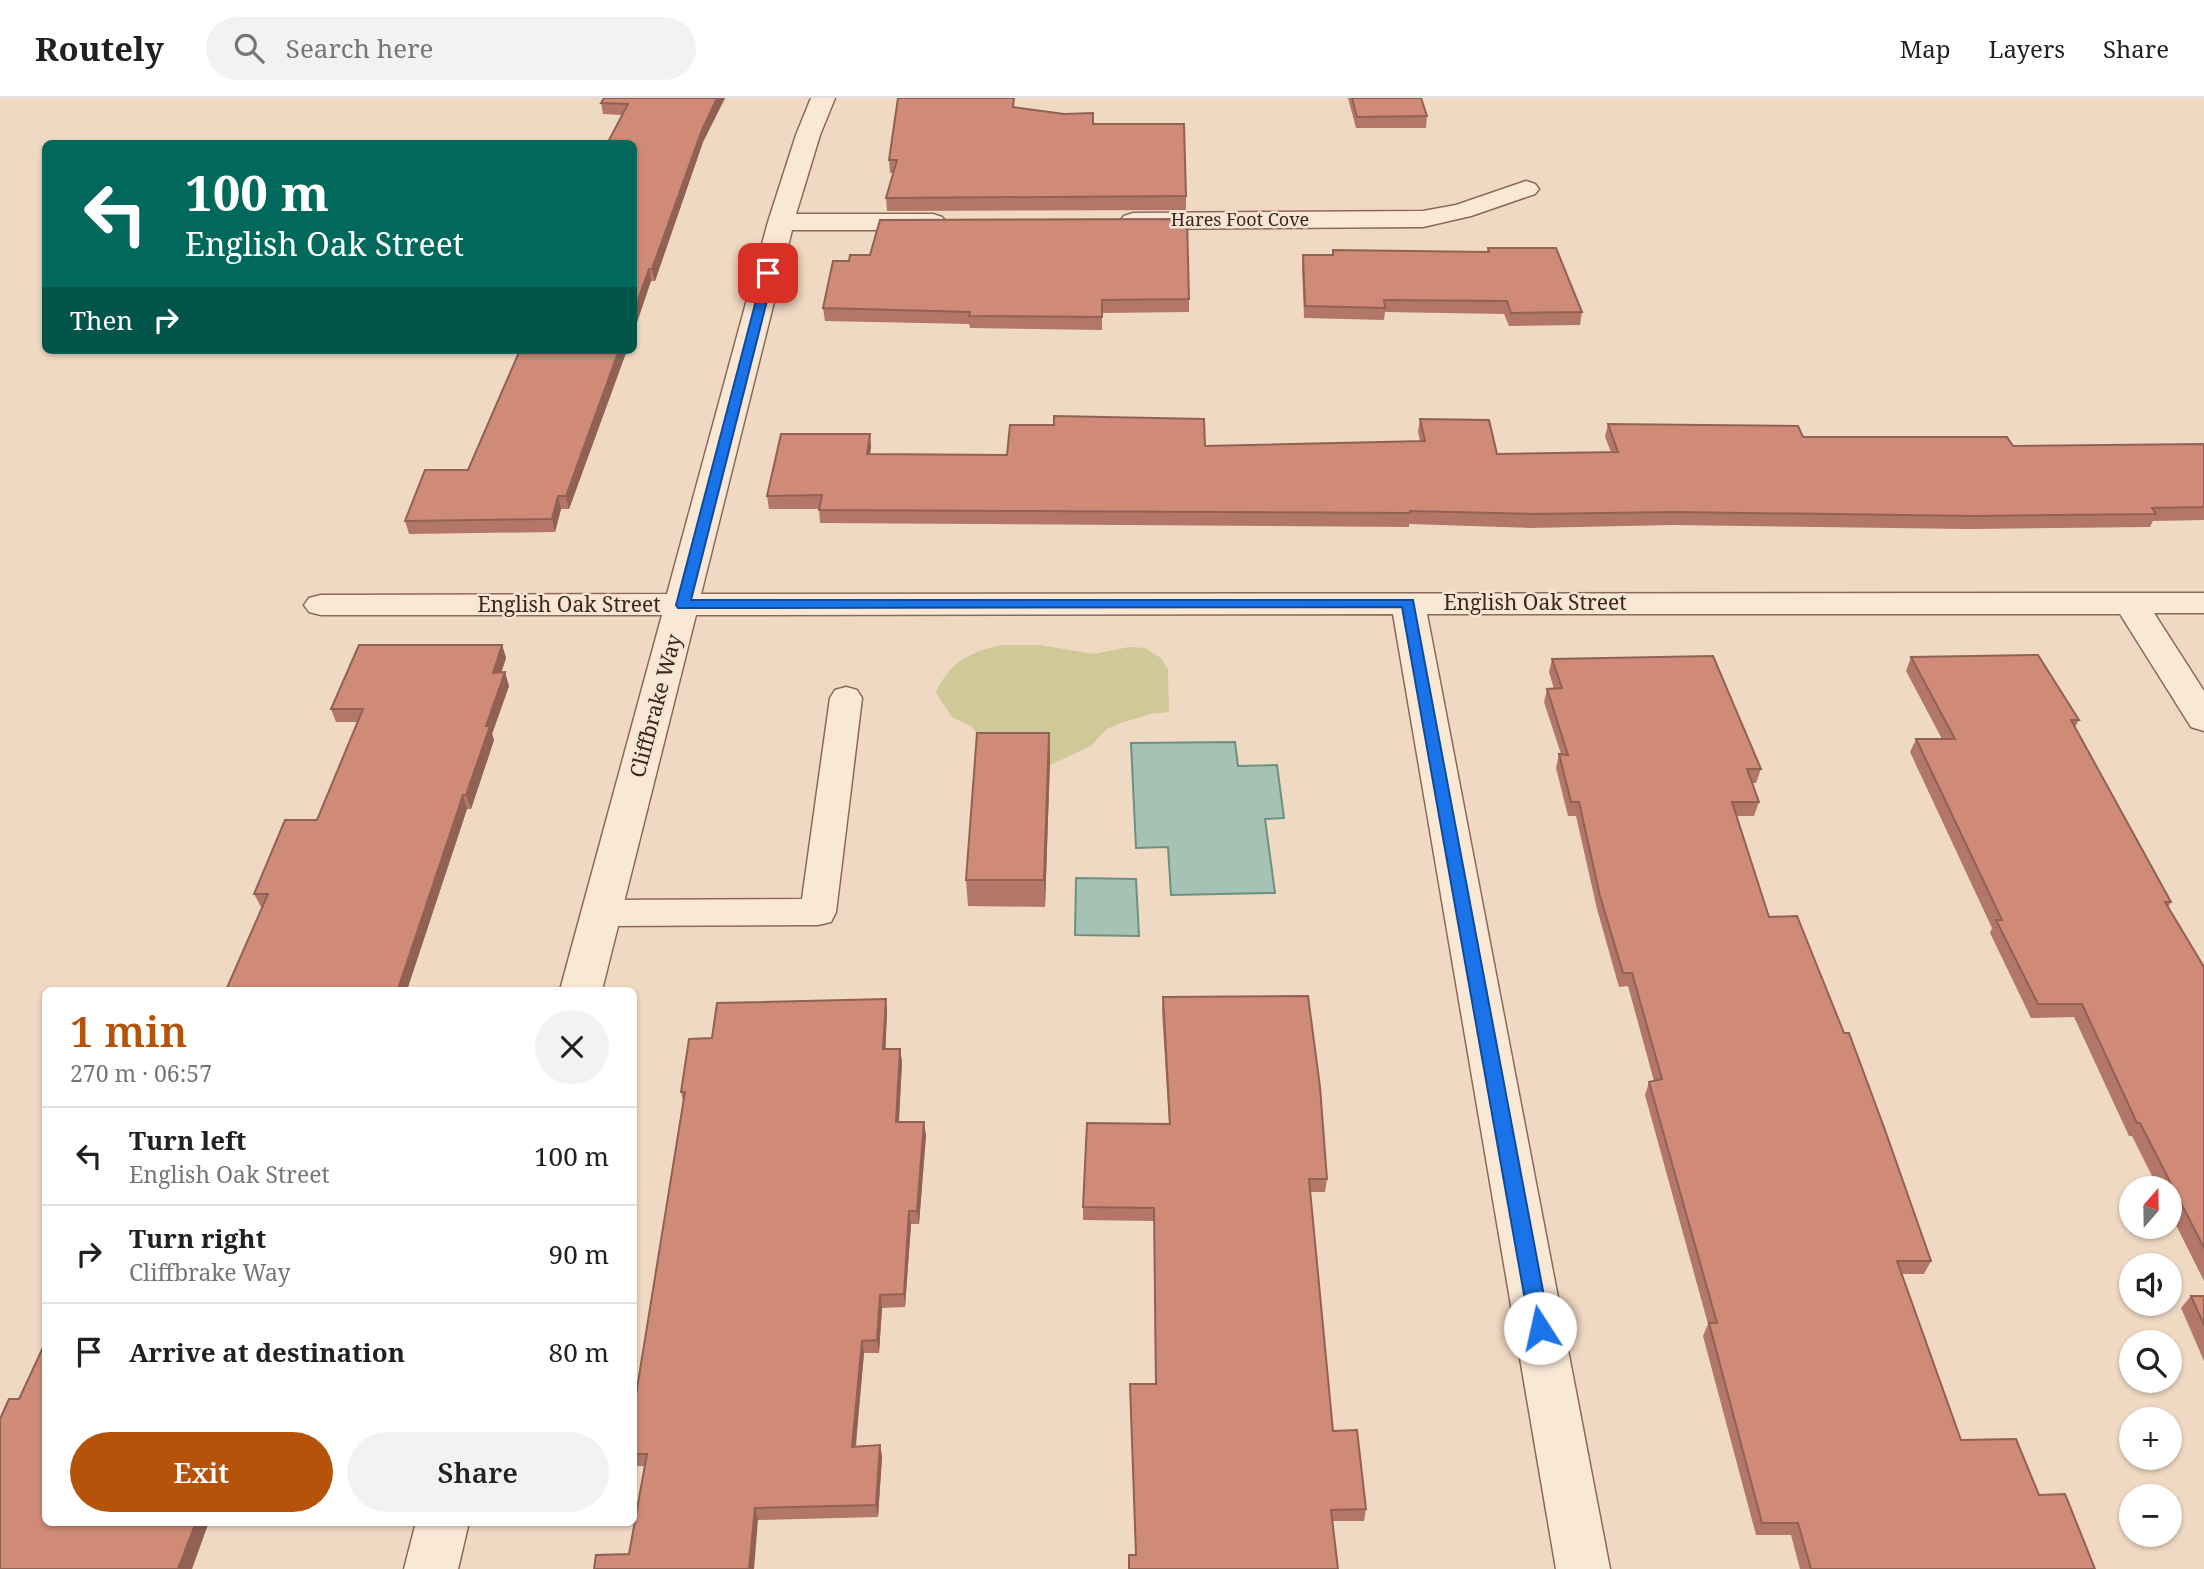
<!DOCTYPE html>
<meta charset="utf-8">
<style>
body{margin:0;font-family:"Noto Serif",serif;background:#f2f2f2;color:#202124;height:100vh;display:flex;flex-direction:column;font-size:26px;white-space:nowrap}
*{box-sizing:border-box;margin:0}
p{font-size:23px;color:#757577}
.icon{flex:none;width:38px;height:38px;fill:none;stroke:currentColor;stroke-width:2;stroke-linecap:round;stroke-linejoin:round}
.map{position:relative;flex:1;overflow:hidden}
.sheet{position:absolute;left:42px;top:889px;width:595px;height:539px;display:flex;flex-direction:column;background:#fff;border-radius:10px;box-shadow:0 2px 5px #0004}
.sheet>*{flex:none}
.top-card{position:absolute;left:42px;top:42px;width:595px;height:214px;border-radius:10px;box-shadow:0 2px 5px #0004;background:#00695c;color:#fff;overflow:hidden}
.needle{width:46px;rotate:20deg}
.tools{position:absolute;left:2119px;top:1078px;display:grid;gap:14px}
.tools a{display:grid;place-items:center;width:63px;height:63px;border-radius:50%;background:#fff;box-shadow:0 2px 5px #0004;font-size:35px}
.pin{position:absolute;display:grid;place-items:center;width:60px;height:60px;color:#fff;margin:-30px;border-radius:14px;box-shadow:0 4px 10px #0006}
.me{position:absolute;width:77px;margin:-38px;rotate:350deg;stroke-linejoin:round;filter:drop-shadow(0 0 5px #0008)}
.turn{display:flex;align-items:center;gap:24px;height:147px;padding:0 28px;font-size:32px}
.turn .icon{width:91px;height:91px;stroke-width:2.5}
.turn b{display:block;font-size:49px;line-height:60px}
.then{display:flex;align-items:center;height:66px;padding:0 28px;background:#0003;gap:14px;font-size:26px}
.round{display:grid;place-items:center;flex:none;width:74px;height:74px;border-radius:37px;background:#f2f2f2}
.overview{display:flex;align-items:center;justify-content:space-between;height:119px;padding:0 28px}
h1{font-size:42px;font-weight:600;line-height:52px;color:#b45309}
.button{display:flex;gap:14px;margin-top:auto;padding:14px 28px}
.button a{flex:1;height:80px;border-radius:42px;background:#b45309;color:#fff;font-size:28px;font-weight:600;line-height:80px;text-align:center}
.button a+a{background:#f2f2f2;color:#202124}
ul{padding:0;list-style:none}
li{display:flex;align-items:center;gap:21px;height:98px;padding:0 28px;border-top:2px solid #e0e0e0}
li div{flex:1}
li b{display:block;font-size:26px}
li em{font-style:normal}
header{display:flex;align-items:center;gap:42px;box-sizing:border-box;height:98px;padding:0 35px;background:#fff;border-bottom:2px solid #e0e0e0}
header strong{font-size:33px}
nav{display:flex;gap:38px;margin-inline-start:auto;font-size:24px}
.search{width:490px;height:63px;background:#f2f2f2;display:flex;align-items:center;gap:18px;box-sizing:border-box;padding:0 24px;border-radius:38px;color:#757577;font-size:26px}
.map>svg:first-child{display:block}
.green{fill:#cec997}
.water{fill:#a6c2b4;stroke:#6c9180;stroke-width:2}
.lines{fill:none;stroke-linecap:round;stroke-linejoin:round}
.service-casing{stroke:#8b6959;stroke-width:3}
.minor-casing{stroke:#8b6959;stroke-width:3}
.service{fill:#fae8d7;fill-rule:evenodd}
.minor{fill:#fae8d7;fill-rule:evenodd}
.wall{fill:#b27767}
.shaded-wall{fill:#916154}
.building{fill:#cf8a78;stroke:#916154;stroke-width:2}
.route{fill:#1a73e8;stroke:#114b97;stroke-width:2}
.labels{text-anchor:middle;stroke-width:5;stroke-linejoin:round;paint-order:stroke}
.far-street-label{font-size:18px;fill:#3a261e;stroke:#f7e5d3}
.street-label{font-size:21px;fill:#3a261e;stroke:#f7e5d3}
</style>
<header>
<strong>Routely</strong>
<div class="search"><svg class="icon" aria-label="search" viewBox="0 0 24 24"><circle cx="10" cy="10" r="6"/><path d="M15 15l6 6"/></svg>Search here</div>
<nav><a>Map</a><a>Layers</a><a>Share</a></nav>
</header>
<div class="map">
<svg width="2204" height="1471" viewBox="0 0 2204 1471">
<rect width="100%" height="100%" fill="#f0d9c3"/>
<path class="green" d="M1002 547H1040L1094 556 1129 549 1145 550 1161 560 1168 571 1169 614 1151 616 1120 625 1107 631 1091 648 1050 667V662L986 650 972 629 952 619 936 595C949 564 970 554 1002 547Z"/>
<g class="water">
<polygon points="1235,644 1238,668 1277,667 1284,720 1265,721 1275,795 1171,797 1168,749 1136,750 1131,645"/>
<polygon points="1076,780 1136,781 1139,838 1075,837"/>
</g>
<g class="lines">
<defs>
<polygon id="service" points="846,589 857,592 862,600 836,814 831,824 818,827 602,828 589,825 584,815 589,805 602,802 802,801 830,600 835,592"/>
<g id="minor">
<polygon points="811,0 835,0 820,37 796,116 933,116 942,119 946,124 942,129 933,132 792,132 701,496 2204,495 2204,515 2154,515 2204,593 2204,633 2191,629 2120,516 1427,516 1610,1471 1556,1471 1393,516 696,517 602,892 560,892 662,517 321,517 309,514 304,507 309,500 321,497 667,496 768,124 796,37"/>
<polygon points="1526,83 1535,86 1539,91 1535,96 1471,118 1423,129 1133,131 1124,128 1120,123 1124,118 1133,115 1423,113 1456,107"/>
<polygon points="416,1424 469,1424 458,1471 404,1471"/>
</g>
</defs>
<use href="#service" class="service-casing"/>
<use href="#minor" class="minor-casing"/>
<use href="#service" class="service"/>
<use href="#minor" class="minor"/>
</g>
<g class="wall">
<polygon points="604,0 725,0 703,44 655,183 651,183 634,233 634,46 622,17 603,16 601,5"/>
<polygon points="1348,0 1421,0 1427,18 1426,30 1356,30"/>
<polygon points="1015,10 1093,26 1186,98 1186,112 887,113 886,100 893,75 890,75 889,62"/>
<polygon points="1488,150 1582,214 1580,227 1509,228 1504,216 1385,214 1384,222 1304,220 1302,169 1303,157 1333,157 1333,152 1487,154"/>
<polygon points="833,163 1189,201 1189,214 1102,215 1102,232 970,230 969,226 825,223 823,210"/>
<polygon points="520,252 627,252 569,411 561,411 555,434 409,436 405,423 468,372"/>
<polygon points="1420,321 1497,356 1611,354 1605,339 1608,326 1803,339 2013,348 2204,346 2204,422 2153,423 2150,429 1969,431 1673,427 1530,430 1409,426 1409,429 820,425 819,411 769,411 767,398 870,336 871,349 870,356 1007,357 1205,348 1420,343 1418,334"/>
<polygon points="502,547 506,560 501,574 509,588 492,636 494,642 471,711 467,711 407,892 226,892 262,809 261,809 254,796 317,722 357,624 336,624 331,611"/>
<polygon points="1911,559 2079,622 2075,629 2171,804 2168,809 2204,869 2204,1183 2170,1115 2170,1090 2158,1090 2132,1038 2129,1038 2074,919 2031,920 1990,835 1992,830 1910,654 1916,641 1942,641 1906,573"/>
<polygon points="1552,561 1761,671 1756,685 1752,685 1759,704 1754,718 1736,718 1769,819 1931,1163 1924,1176 1902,1176 1961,1342 2039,1397 2095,1471 1800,1471 1791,1437 1756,1437 1703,1238 1708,1226 1645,997 1649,984 1654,983 1628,888 1619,889 1597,811 1576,718 1568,718 1556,670 1559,656 1561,656 1544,604 1547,591 1554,591 1549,574"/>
<polygon points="1049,635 1050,662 1045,809 968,808 966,782"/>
<polygon points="1163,899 1327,1081 1325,1094 1310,1094 1333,1333 1366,1411 1364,1423 1333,1423 1338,1471 1128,1471 1129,1457 1136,1457 1130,1286 1155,1286 1154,1123 1083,1122 1083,1109 1169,1026 1162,913"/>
<polygon points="886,901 887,914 885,951 900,951 902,964 899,1024 926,1037 919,1126 911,1126 905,1209 882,1210 879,1255 864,1255 856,1348 880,1347 882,1359 878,1419 758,1422 629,1456 644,1368 634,1368 634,1309 683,1003 681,994 712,940"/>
<polygon points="2191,1198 2204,1198 2204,1263 2181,1210"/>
</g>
<g class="shaded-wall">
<polygon points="717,0 725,0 703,44 655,183 652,171 702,32"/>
<polygon points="649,171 651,183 634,233 634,213"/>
<polygon points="619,252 627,252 569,411 566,398"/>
<polygon points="870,336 871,349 868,369 867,356"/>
<polygon points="558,398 561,411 555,434 552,421"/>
<polygon points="502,547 506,560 497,588 493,575"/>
<polygon points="505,574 509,588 492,636 494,642 471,711 466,697 486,628"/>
<polygon points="1049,635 1050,662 1045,809 1044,782"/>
<polygon points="463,697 467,711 407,892 398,892"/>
<polygon points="886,901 887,914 885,964 883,951"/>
<polygon points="900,951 902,964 898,1037 896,1024"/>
<polygon points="924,1024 926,1037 919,1126 917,1113"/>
<polygon points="909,1113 911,1126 905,1209 904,1196"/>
<polygon points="880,1197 882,1210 879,1255 877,1242"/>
<polygon points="862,1243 864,1255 854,1361 852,1349"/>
<polygon points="880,1347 882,1359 878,1419 876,1407"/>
<polygon points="755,1410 758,1422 754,1471 749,1471"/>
<polygon points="196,1424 209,1424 192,1471 178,1471"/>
</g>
<g class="building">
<polygon points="604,0 717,0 702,32 652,171 649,171 634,213 634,46 607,46 628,6 601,5"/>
<polygon points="898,0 1014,0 1013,9 1064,16 1093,15 1093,26 1184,26 1186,98 886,100 897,62 889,62"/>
<polygon points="1352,0 1421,0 1427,18 1357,19"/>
<polygon points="1187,121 1189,201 1102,202 1102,219 969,218 970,214 823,210 833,163 849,163 850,157 870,157 880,122"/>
<polygon points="1488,150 1556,150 1582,214 1511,215 1507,203 1384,202 1385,210 1305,208 1303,157 1333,157 1333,152 1489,154"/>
<polygon points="520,252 619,252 566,398 558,398 552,421 405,423 425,372 468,372"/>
<polygon points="1054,318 1204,321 1205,348 1425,343 1420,321 1489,322 1497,356 1618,354 1608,326 1798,328 1803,339 2007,339 2013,348 2204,346 2204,409 2152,410 2156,416 1974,418 1676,414 1532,416 1410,413 1410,415 819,412 822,397 767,398 781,336 870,336 867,356 1007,357 1010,327 1054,327"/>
<polygon points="359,547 502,547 493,575 505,574 486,628 490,628 466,697 463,697 398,891 390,891 389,892 226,892 268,796 254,796 285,722 317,722 363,611 331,611"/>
<polygon points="2038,557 2079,622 2071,622 2171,804 2165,804 2204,869 2204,1150 2140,1025 2137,1025 2082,906 2038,906 1996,822 2002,822 1916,641 1955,641 1911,559"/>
<polygon points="1713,558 1761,671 1747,671 1759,704 1732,704 1769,819 1797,818 1844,935 1849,935 1885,1032 1931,1163 1897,1163 1961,1342 2016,1341 2039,1397 2065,1396 2095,1471 1811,1471 1798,1425 1762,1425 1709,1225 1717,1225 1649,984 1662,981 1632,875 1623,875 1600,798 1579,704 1571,704 1559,656 1568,657 1547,591 1562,590 1552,561"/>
<polygon points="977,635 1049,635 1044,782 966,782"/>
<polygon points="1308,898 1320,989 1327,1081 1309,1081 1333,1333 1357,1332 1366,1411 1331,1412 1338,1471 1129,1471 1129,1457 1136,1457 1130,1286 1156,1286 1154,1110 1083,1109 1087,1025 1170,1026 1163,899"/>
<polygon points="886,901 883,951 900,951 896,1024 924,1024 917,1113 909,1113 904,1196 880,1197 877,1242 862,1243 852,1349 880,1347 876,1407 755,1410 749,1471 594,1471 596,1457 629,1456 647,1356 634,1356 634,1309 685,994 681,994 689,941 712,940 717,905"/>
<polygon points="2191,1198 2204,1198 2204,1227"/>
<polygon points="46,1243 46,1424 196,1424 178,1471 0,1471 0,1321 9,1301 19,1301"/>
</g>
<polygon class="route" points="764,172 774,175 691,502 1413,502 1550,1230 1547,1236 1540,1239 1533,1236 1530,1230 1402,509 678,510 676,507"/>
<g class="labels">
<g class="far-street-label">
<text x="1240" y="128">Hares Foot Cove</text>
</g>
<g class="street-label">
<text x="1535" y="512">English Oak Street</text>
<text x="569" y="514">English Oak Street</text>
<text transform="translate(656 608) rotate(-75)" y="7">Cliffbrake Way</text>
</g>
</g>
</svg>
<div class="tools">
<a><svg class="needle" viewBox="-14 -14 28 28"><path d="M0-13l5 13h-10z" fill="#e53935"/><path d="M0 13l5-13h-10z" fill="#757577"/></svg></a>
<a><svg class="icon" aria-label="sound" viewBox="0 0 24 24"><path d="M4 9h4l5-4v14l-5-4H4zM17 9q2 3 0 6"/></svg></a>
<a><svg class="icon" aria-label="search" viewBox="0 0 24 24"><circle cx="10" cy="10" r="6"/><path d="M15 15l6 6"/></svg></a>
<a>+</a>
<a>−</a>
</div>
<div class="pin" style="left:768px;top:175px;background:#d93025"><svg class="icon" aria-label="arrive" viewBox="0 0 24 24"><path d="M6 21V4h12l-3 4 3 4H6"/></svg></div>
<svg class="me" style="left:1540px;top:1230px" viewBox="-20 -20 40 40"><circle r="19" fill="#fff"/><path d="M0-13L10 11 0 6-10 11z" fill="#1a73e8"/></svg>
<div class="top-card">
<div class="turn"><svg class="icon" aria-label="left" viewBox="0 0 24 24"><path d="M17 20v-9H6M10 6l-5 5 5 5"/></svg><div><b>100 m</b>English Oak Street</div></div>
<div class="then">Then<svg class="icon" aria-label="right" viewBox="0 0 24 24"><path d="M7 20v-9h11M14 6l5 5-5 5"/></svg></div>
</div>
<section class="sheet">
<div class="overview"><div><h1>1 min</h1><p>270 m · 06:57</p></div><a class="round"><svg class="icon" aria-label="close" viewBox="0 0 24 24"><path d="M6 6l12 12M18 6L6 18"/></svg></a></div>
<ul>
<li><svg class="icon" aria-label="left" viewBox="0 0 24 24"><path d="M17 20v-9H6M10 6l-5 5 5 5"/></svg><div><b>Turn left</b><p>English Oak Street</p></div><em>100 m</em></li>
<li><svg class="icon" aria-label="right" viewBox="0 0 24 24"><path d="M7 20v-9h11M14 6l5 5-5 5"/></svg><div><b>Turn right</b><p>Cliffbrake Way</p></div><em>90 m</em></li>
<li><svg class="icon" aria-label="arrive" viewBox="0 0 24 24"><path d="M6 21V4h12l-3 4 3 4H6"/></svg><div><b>Arrive at destination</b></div><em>80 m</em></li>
</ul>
<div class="button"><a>Exit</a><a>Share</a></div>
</section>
</div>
